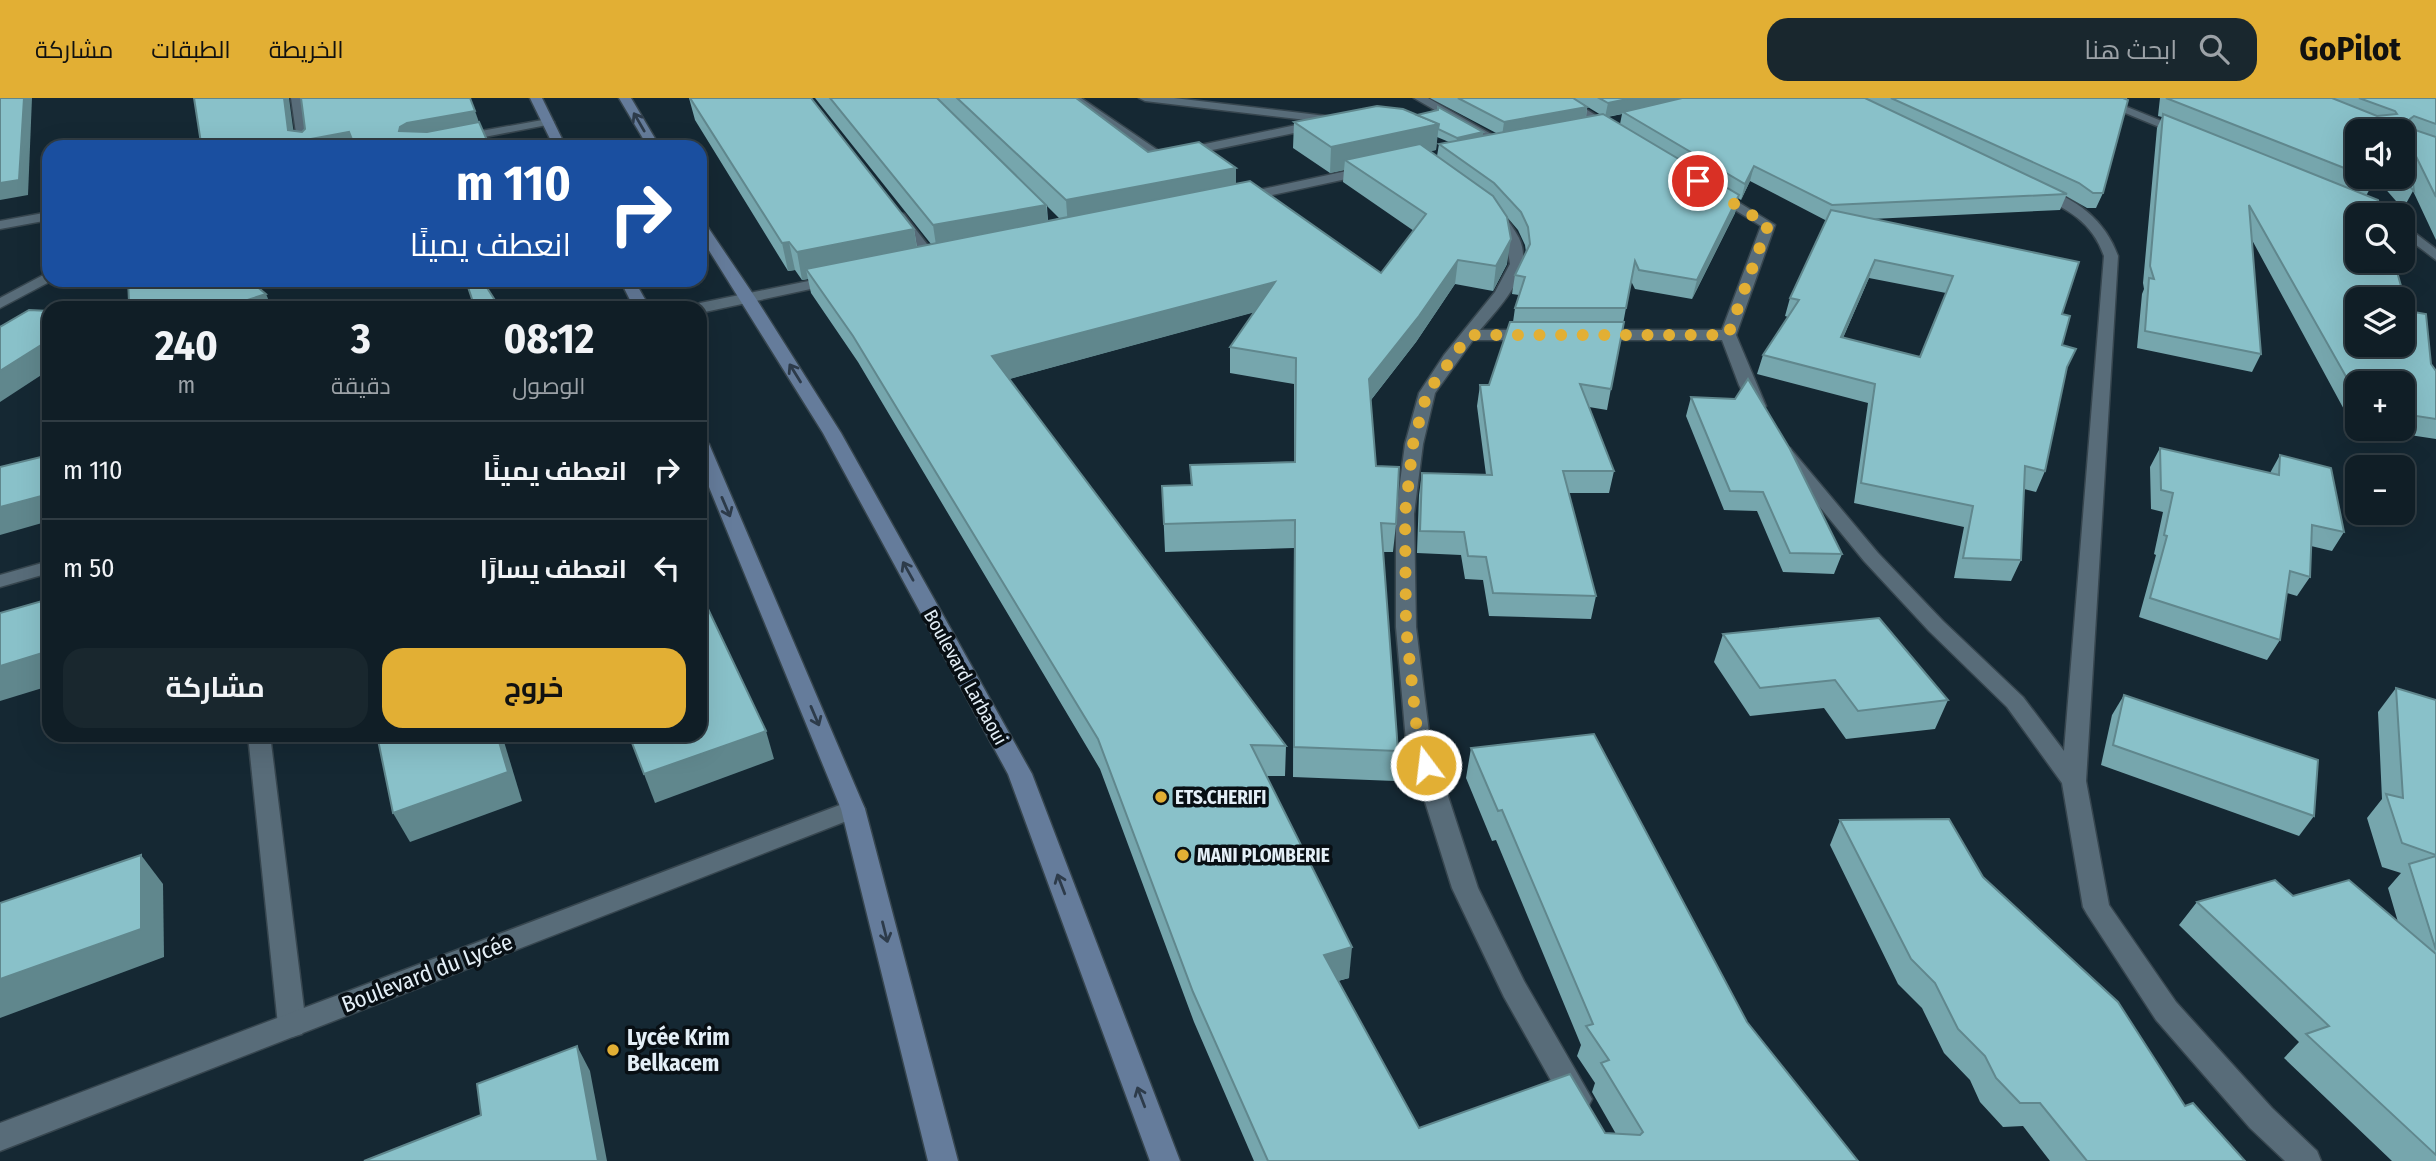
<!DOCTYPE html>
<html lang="ar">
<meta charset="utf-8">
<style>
body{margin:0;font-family:"Fira Sans Condensed",Cairo,sans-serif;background:#19272e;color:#f1f3f6;direction:rtl;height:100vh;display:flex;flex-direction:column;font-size:26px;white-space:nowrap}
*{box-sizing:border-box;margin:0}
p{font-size:23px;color:#9ca2a7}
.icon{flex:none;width:38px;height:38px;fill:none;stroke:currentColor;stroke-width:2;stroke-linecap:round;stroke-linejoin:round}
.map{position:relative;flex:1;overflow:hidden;direction:ltr}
.sheet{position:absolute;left:42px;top:203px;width:665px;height:441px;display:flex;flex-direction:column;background:#101e26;border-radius:21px;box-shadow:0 7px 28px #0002,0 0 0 2px #303c43;direction:rtl}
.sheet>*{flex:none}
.top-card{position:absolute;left:42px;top:42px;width:665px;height:147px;border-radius:21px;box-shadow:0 7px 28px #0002,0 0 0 2px #303c43;direction:rtl;background:#1a4fa0;color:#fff;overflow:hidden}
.buttons{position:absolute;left:2345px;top:21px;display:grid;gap:14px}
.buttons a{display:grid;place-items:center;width:70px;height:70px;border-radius:14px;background:#101e26;box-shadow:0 7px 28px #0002,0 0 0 2px #303c43;font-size:35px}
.pin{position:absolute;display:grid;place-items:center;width:60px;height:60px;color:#fff;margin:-30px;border:4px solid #fff;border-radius:50%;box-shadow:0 2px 7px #0007}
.me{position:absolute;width:77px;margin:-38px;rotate:345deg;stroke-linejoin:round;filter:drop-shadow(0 0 5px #0008)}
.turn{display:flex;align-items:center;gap:24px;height:147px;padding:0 21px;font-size:32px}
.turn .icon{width:91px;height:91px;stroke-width:2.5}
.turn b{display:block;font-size:49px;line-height:60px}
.eta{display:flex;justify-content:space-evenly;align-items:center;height:119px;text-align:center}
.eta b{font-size:42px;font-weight:700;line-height:49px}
.primary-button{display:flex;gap:14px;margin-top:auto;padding:14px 21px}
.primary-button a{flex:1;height:80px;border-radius:21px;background:#e2af34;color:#111;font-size:28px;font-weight:700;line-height:80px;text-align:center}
.primary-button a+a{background:#19272e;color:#f1f3f6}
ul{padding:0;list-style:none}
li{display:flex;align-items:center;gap:21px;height:98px;padding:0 21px;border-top:2px solid #303c43}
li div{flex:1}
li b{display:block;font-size:26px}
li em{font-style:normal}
header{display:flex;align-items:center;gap:42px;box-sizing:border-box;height:98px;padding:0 35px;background:#e2af34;color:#111}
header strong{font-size:33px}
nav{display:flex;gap:38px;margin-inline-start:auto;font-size:24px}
.search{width:490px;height:63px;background:#19272e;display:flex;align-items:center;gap:18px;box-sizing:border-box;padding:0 24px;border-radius:21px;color:#9ca2a7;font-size:26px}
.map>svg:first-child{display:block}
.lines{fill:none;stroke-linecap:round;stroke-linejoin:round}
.service-casing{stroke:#37464f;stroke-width:3}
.minor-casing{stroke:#37464f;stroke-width:3}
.secondary-casing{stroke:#37464f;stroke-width:3}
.service{fill:#586c79;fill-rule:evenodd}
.minor{fill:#586c79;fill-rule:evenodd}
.secondary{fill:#657c9b;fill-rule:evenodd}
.wall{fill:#76a6ad;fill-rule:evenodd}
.shaded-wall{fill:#60878d}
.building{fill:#89c1c9;stroke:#60878d;stroke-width:2;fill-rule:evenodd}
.oneway{stroke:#2d3b4a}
.route{stroke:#e2af34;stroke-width:12;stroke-dasharray:0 21.6}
.poi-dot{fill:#e2af34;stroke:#080f14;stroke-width:2.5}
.labels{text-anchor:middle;stroke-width:7;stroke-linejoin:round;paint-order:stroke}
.street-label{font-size:19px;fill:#e4eff7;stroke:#080f14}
.poi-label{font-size:19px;font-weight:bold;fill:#e4eff7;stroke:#080f14;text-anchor:start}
.near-street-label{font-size:23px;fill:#e4eff7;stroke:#080f14}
.near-poi-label{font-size:23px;font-weight:bold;fill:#e4eff7;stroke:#080f14;text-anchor:start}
</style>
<header>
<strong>GoPilot</strong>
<div class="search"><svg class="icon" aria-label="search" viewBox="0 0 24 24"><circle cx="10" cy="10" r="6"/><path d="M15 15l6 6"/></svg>ابحث هنا</div>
<nav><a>الخريطة</a><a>الطبقات</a><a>مشاركة</a></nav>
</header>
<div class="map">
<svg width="2436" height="1063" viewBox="0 0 2436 1063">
<rect width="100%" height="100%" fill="#152833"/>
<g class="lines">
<defs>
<g id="service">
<polygon points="1068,0 1081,0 1162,55 1315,23 1145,3 1139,0 1174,0 1343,20 1349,23 1343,26 1323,24 1322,28 1318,30 1160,63"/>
<polygon points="49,463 49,475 0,489 0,477"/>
<polygon points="248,637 270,637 306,927 302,936 292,939 282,936 278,927"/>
</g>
<g id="minor">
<polygon points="291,0 303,0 310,49 298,49"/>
<polygon points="1414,0 1428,0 1507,45 1497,48"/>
<polygon points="1554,0 1568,0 1621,33 1611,36"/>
<polygon points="2089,0 2105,0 2191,35 2181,38"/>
<polygon points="548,21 554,24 552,26 433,49 408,49 414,45"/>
<polygon points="1370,68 1374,69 1374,75 1240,104 1233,100 1240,96"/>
<polygon points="1714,89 1775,127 1736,237 1766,308 1758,313 1752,312 1739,287 1722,242 1593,242 1585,237 1593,232 1722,232 1761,128 1709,96 1708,93"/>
<path d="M2040 89C2076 100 2105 122 2118 158L2086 683 2109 807 2176 904 2272 1010 2317 1053 2321 1063H2285L2250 1030 2156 922 2087 816 2083 809 2062 685 2007 609 1929 533 1864 463 1775 354 1778 350H1790L1878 455 1943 523 2023 599 2064 653 2104 158C2092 123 2067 111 2035 96L2034 93Z"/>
<path d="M1496 111 1501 112C1507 121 1514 131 1519 140 1535 174 1500 208 1480 232H1533L1541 237 1533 242H1473L1435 295 1423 346 1414 416 1416 529 1430 643 1478 790 1524 883 1592 1001 1587 1011 1577 1014 1567 1011 1504 899 1452 790 1406 643 1396 529V416L1405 346 1419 295 1444 257 1495 194 1510 166 1506 142 1489 115Z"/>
<polygon points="49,114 49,122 0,131 0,123"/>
<polygon points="899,115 904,116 937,159 937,165 927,165 892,119"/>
<polygon points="2403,126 2436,151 2436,162 2403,137"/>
<polygon points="49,174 49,182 53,182 0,210 0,200"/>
<polygon points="838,177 843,178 845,181 843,184 700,215 700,210 692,210 700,205"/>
<polygon points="853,702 862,705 865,711 862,717 0,1053 0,1025"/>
</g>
<g id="secondary">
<polygon points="530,0 542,0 566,49 554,49"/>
<polygon points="619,0 631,0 660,49 648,49"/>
<polygon points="700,124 705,125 755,199 841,335 1032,676 1180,1063 1150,1063 1008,676 823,335 700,138"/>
<polygon points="620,182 634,182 650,210 634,210"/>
<polygon points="700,341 709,346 865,711 958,1063 928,1063 841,711 700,367"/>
</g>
</defs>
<use href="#service" class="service-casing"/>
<use href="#minor" class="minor-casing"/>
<use href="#secondary" class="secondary-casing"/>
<use href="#service" class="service"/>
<use href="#minor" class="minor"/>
<use href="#secondary" class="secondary"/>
</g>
<g class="wall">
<path d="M689 0H811L914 131 917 149 931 146 815 0H1076L1148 54 1236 85 1381 175 1414 133 1343 84 1344 72 1330 75 1293 50 1294 24 1417 17 1483 34 1482 38 1498 36 1430 0H1573L1587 9 1586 20 1601 17 1573 0H2127L2103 95 2096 110H2087L2066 98 2060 112 1872 121 2062 216V247L2065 274 2045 373 2036 394 2024 391 2021 462 2011 483 1954 480 1964 429 1854 405 1868 305 1757 276 1763 257 1788 219 1785 218 1790 200 1827 123 1750 83 1741 102 1738 100 1735 115 1692 201 1635 191 1631 183 1607 312 1589 309 1614 373 1609 395H1569L1596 498 1591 521 1489 518 1483 482 1465 481 1461 457 1417 455 1419 397 1422 375 1486 377 1477 308 1480 287H1489L1513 224 1515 210 1519 197 1512 196 1515 177 1526 154 1525 147 1518 132 1507 119V166L1493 193 1455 186 1416 244 1371 302 1376 368 1396 426 1393 454H1383L1398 653 1395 683 1293 679 1294 450 1165 454 1162 388 1191 387 1190 367 1294 364V286L1230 275V249L1254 214 1009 281 1286 648 1285 678H1267L1349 880 1338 883 1419 1030 1616 1036 1592 994 1595 985 1577 958 1581 947 1496 742 1492 743 1466 680 1471 650 1747 924 1858 1063H1254L1194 924 1100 671 858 264 811 195 808 181 802 182 795 172 788 173 695 22ZM1622 16 1620 26 1608 19ZM1437 39 1449 44 1439 46 1437 58 1430 53 1436 52ZM1047 108 1059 120 1048 123ZM1869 180 1946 195 1920 259 1843 240Z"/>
<polygon points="2160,0 2436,0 2436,142 2413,93 2403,111 2375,79 2403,79 2403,33 2357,33 2357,79 2374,79 2375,81 2366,98 2408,213 2431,266 2436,273 2436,341 2370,331 2403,331 2403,285 2357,285 2357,329 2353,328 2252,142 2261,256 2252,274 2137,250 2142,196 2144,191 2143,185 2157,30 2162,19 2158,18"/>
<polygon points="1691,299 1842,456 1834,476 1783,474 1757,413 1724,412 1686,318"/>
<polygon points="2160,350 2270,375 2280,357 2344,434 2332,453 2311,448 2310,479 2297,498 2287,495 2280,542 2267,562 2139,519 2156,457 2154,456 2163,414 2151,411 2150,369"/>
<polygon points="1723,536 1948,602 1935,631 1846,641 1824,610 1750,618 1714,564"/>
<polygon points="2396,590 2436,602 2436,1063 2392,1063 2284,960 2299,944 2179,827 2197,804 2293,798 2398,824 2388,790 2401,775 2382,769 2367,720 2382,701 2378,614"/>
<polygon points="2124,597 2314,718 2299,738 2101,667 2112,617"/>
<polygon points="1840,722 1983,779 2185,1008 2245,1063 2050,1063 2023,1028 2003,1029 1980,1004 1970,982 1944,955 1922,910 1898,886 1830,747"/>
</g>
<g class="shaded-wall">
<polygon points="24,0 32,0 28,97 0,102 0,85"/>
<polygon points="284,0 289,0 295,44 349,34 355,49 268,49 288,32"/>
<polygon points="1632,0 1694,0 1623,14 1622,16 1605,19 1608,5"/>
<polygon points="1587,9 1585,24 1502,38 1504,24"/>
<polygon points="475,13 481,30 406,49 399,33 400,29 407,25"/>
<polygon points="1439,26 1436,52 1356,69 1345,62 1344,72 1330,75 1331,49"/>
<polygon points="1483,34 1482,42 1456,48 1457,40"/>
<polygon points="1754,68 1750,83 1741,102 1745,86"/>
<polygon points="1236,70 1236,96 1068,129 1066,102"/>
<polygon points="1739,97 1735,115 1692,201 1697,182"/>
<polygon points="1046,107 1049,133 937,154 933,127"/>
<polygon points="914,131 918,158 806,171 808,181 802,182 797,154"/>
<polygon points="1511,141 1507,166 1493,193 1496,168"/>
<polygon points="789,144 795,172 788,173 782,145"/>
<polygon points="1458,162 1455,186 1416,244 1367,307 1369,281"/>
<polygon points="1875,162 1869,180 1835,258 1841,239"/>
<polygon points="480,182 532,182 484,192"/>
<polygon points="1275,184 1274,209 995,285 992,258"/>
<polygon points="266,196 272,210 222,210"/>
<polygon points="49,242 49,272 0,304 0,273"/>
<polygon points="49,396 49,423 0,437 0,409"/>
<polygon points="49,553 49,588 0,603 0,568"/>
<polygon points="766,633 774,661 655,705 644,676"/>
<polygon points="497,637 502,637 522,703 410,744 393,715"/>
<polygon points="141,757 163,786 164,859 0,920 0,881"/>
<polygon points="1352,849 1349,880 1322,887 1324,857"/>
<polygon points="577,948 590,973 607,1063 598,1063"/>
</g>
<g class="building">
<polygon points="0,0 24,0 19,82 0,85"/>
<polygon points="194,0 284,0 288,32 302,34 305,31 301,0 470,0 475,13 407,25 400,29 399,33 427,34 479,24 490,49 355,49 349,34 268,49 181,49 201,45"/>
<polygon points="690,0 811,0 914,131 797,154 789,144 782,145"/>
<polygon points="830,0 937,0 1046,107 933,127"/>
<polygon points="957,0 1076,0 1148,54 1199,44 1236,70 1066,102"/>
<polygon points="1458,0 1573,0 1587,9 1504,24"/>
<polygon points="1599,0 1632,0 1608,5"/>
<polygon points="1682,0 1865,0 2067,96 1832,107 1754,68 1745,86 1623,14"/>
<polygon points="1891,0 2123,0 2128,2 2103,95 2093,95 2079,85"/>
<polygon points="2166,0 2332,0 2377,18 2397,16 2395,13 2359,0 2436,0 2436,26 2414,18 2410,21 2412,31 2436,39 2436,99 2408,42 2414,93 2401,79 2403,79 2403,33 2357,33 2357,75"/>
<polygon points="1377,8 1403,11 1439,26 1331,49 1294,24"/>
<polygon points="1438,9 1483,34 1457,40 1438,31 1439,26 1417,17 1438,12"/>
<polygon points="1603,16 1739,97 1697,182 1639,172 1635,163 1626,210 1515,210 1525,179 1515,177 1530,146 1528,129 1521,114 1494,85 1439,46"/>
<path d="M2163 16 2378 102 2382 117H2357V163H2394L2408 213 2426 216 2431 266 2436 273V321L2403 316V285H2357V298L2249 107 2261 256 2145 233 2149 180 2154 181 2150 168ZM2357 201H2403V247H2357Z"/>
<polygon points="1420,46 1493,98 1507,119 1511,141 1496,168 1458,162 1419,218 1369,281 1376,368 1399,369 1396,426 1381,425 1398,653 1294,649 1295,422 1164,426 1162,388 1192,387 1190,367 1295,364 1296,260 1230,249 1275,184 992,258 1286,648 1251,647 1352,849 1324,857 1419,1030 1570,976 1605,1035 1640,1037 1643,1034 1601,965 1609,962 1586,928 1593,926 1502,712 1498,713 1471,650 1594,636 1747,924 1858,1063 1268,1063 1193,894 1098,641 853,238 806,171 1250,83 1381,175 1426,116 1345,62"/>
<path d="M1831 112 2079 164 2062 216 2070 218 2062 247 2076 251 2067 269 2045 373 2025 368 2021 462 1963 460 1973 408 1861 385 1875 286 1763 257 1799 202 1790 200ZM1875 162 1953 178 1920 259 1841 239Z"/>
<polygon points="128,182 249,182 266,196 222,210 99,210 129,204"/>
<polygon points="468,182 482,182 500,210 475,210 466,183"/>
<polygon points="29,212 49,213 49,242 0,273 0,229"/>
<polygon points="1510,224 1624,224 1611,291 1580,286 1614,373 1563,373 1596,498 1493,495 1486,459 1468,458 1464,434 1420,433 1422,375 1492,377 1480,287 1489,287"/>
<polygon points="1748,281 1790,351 1842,456 1790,455 1763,394 1730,393 1691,299 1735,301"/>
<polygon points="2160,350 2279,377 2280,357 2331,370 2344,434 2312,427 2310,479 2290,473 2280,542 2150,500 2167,438 2164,437 2173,395 2161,392"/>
<polygon points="49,357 49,396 0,409 0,369"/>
<polygon points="700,494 766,633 644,676 629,637 700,637"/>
<polygon points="49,501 49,553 0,568 0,515"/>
<polygon points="1879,520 1948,602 1858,613 1835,582 1760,590 1723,536"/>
<polygon points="2396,590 2436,602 2436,757 2402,745 2386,696 2403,700"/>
<polygon points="2124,597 2318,662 2314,718 2113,647"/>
<polygon points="377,637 497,637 508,674 393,715"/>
<polygon points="1949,721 1983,779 2118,904 2185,1008 2193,1005 2245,1063 2087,1063 2040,1005 2020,1005 1996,980 1985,958 1958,931 1935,885 1911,861 1840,722"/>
<polygon points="141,757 141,831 0,881 0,805"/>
<polygon points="2436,758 2436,852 2409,766"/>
<polygon points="2275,782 2293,798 2349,782 2436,856 2436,1057 2306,936 2329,928 2197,804"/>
<polygon points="577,948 598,1063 364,1063 481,1017 477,986"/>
</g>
<defs><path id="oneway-shaft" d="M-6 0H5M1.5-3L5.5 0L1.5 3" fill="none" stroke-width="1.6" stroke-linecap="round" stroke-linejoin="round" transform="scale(1.75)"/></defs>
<g class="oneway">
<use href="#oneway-shaft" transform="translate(639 24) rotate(-120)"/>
<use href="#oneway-shaft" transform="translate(795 275) rotate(-122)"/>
<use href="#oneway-shaft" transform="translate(726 409) rotate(67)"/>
<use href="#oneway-shaft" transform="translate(908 473) rotate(-119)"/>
<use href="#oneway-shaft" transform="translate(815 618) rotate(67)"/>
<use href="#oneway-shaft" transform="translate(1061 786) rotate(-111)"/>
<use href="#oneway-shaft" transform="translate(885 834) rotate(76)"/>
<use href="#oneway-shaft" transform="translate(1141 999) rotate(-111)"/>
</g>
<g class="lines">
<polyline class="route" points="1426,667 1418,643 1406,529 1405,416 1413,346 1427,295 1469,237 1728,237 1768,127 1698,83"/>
</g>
<g class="poi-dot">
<circle cx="1161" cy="699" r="7"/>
<circle cx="1183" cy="757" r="7"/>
<circle cx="613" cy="952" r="7"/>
</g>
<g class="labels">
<g class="street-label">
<text transform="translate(966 579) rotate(61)" y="7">Boulevard Larbaoui</text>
</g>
<g class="poi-label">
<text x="1175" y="706">ETS.CHERIFI</text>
<text x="1197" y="764">MANI PLOMBERIE</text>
</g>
<g class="near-street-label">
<text transform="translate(427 875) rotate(-21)" y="8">Boulevard du Lycée</text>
</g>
<g class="near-poi-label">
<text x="627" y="947">Lycée Krim<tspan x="627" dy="26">Belkacem</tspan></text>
</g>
</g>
</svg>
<div class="buttons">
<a><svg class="icon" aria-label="sound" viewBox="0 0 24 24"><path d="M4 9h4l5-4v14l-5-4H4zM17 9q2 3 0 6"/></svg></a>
<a><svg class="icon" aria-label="search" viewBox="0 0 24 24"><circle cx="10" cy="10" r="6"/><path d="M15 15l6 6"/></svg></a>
<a><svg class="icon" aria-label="layers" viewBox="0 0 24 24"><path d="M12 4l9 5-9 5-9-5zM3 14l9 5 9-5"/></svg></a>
<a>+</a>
<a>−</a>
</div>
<div class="pin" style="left:1698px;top:83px;background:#d93025"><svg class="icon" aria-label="arrive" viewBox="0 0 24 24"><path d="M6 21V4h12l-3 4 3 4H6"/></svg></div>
<svg class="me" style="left:1426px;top:667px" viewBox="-20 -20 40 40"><circle r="17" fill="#e2af34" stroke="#fff" stroke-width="3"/><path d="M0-11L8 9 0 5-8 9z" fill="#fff"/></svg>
<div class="top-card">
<div class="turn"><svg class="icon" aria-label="right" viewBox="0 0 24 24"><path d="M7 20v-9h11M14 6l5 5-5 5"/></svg><div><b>110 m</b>انعطف يمينًا</div></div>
</div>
<section class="sheet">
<div class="eta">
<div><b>08:12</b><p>الوصول</p></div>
<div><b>3</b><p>دقيقة</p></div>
<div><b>240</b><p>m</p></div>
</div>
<ul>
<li><svg class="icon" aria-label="right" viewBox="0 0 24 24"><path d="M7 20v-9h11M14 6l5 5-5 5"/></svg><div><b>انعطف يمينًا</b></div><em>110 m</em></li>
<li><svg class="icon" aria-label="left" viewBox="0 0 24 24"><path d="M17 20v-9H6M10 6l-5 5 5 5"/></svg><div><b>انعطف يسارًا</b></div><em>50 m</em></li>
</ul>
<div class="primary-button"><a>خروج</a><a>مشاركة</a></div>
</section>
</div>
